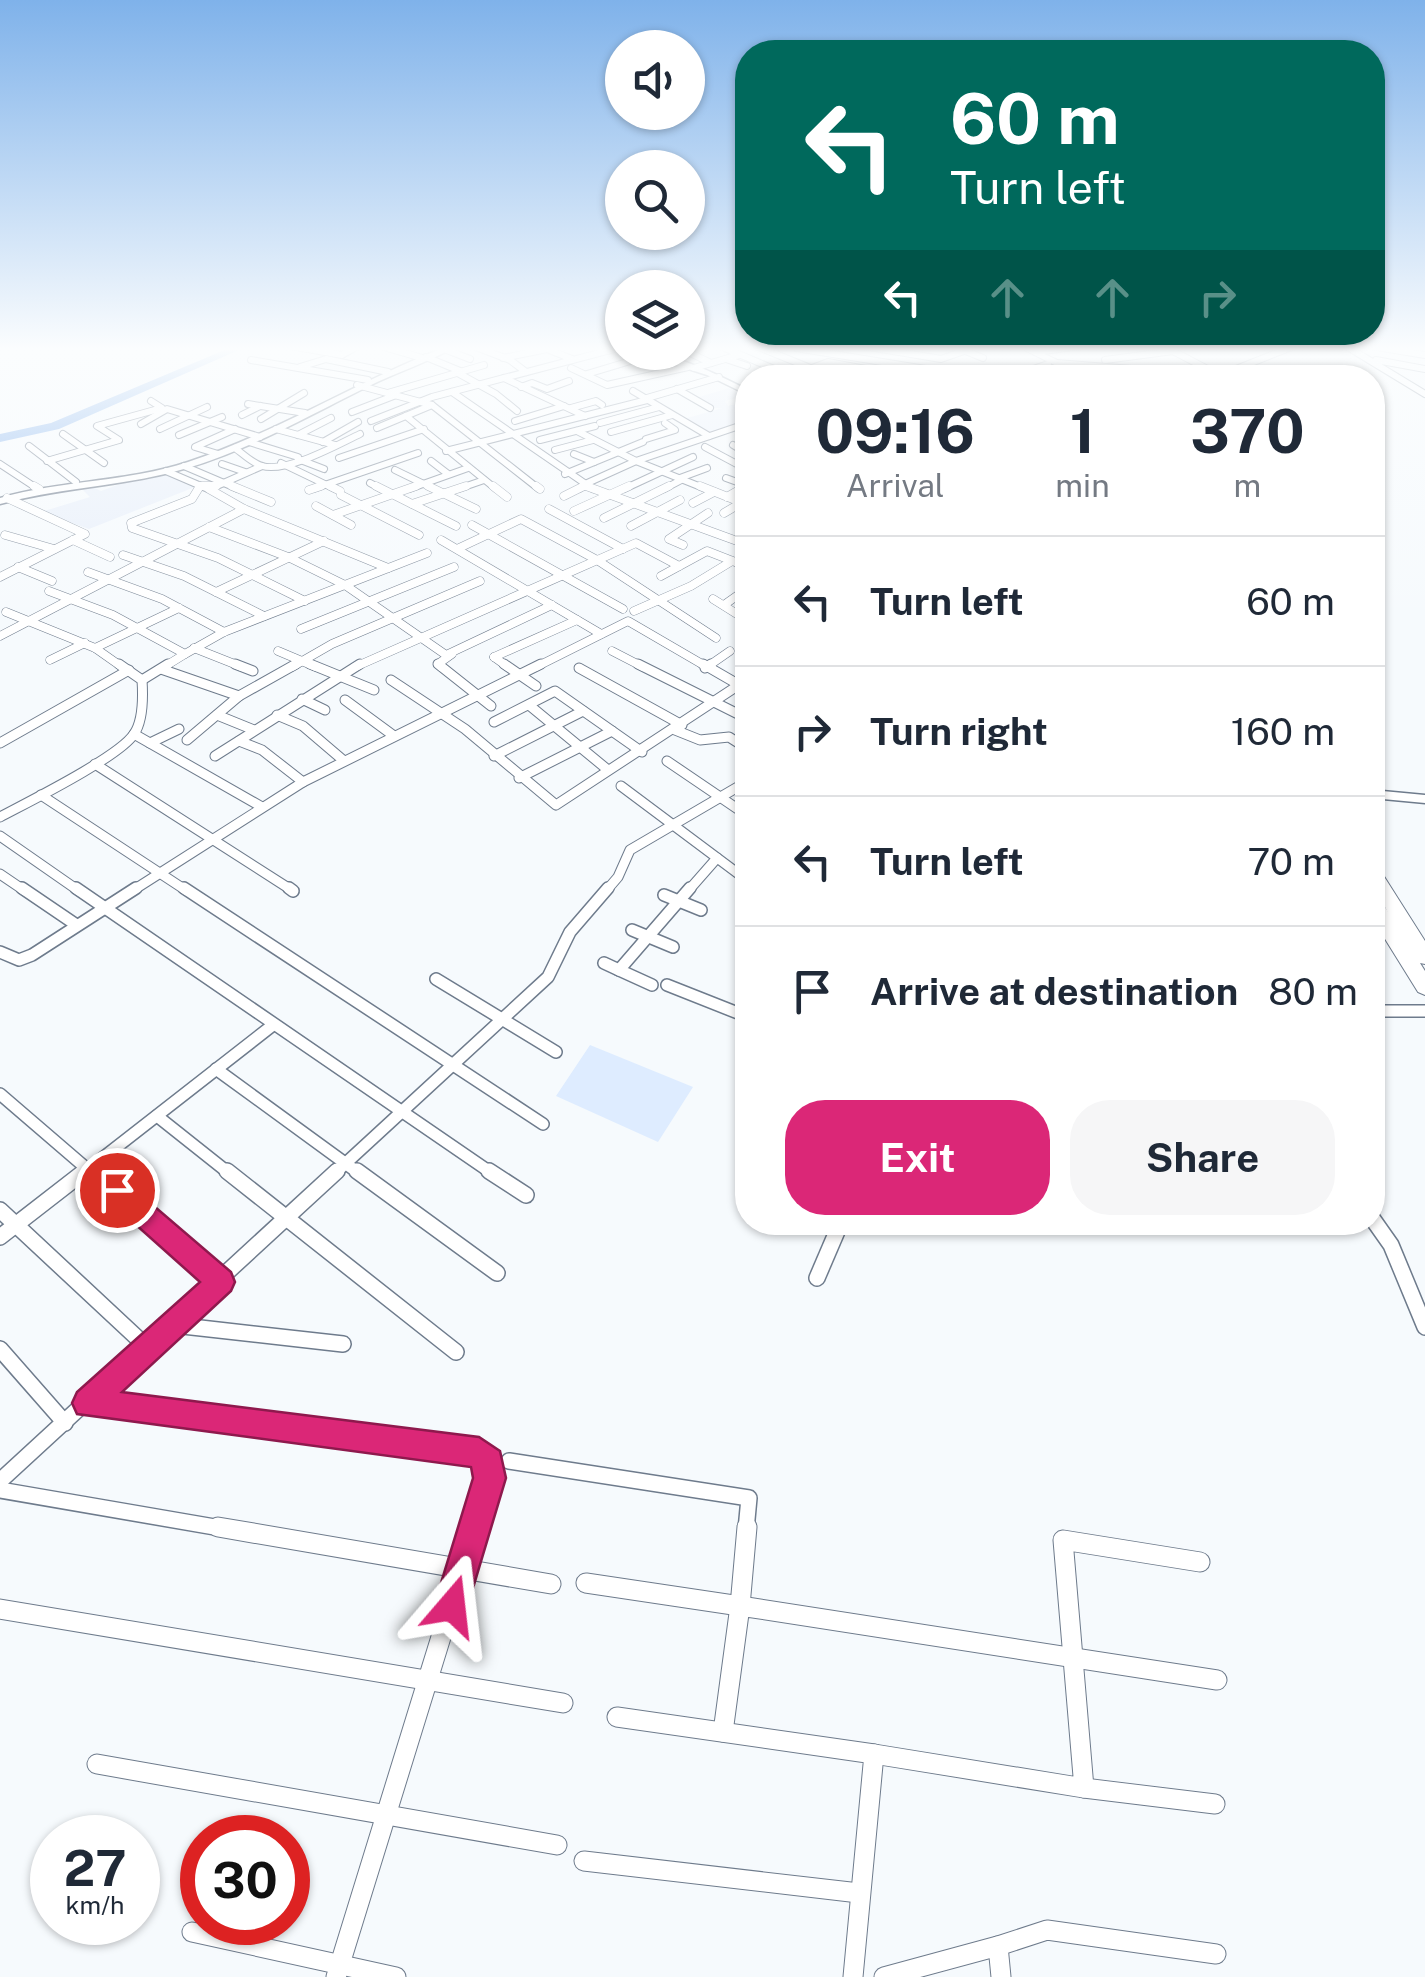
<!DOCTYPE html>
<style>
body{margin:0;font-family:"Public Sans",sans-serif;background:#f6f6f7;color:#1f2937;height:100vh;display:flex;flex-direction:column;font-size:38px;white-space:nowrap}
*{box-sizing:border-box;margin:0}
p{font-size:32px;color:#747a83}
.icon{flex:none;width:55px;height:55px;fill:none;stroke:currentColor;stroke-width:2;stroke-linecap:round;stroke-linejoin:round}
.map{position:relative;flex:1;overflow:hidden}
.drawer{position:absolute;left:735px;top:365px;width:650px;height:870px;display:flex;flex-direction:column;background:#fff;border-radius:40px;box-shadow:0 2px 8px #0004}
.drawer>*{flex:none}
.banner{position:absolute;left:735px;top:40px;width:650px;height:305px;border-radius:40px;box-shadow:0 2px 8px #0004;background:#00695c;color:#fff;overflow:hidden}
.buttons{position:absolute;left:605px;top:30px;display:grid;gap:20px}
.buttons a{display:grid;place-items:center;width:100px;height:100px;border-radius:50%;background:#fff;box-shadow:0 2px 8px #0004;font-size:50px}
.speed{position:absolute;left:30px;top:1815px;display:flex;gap:20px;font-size:50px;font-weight:700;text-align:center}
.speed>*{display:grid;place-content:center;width:130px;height:130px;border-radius:50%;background:#fff;box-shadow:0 2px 8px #0004;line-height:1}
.speed small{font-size:25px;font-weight:400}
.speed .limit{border:15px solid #d22;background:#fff;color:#111}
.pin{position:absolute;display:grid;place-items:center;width:85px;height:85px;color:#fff;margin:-42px;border:5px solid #fff;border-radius:50%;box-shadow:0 2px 10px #0007}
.me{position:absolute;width:110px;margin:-55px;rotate:17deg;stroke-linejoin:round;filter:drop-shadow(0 0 8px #0008)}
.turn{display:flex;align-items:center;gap:35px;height:210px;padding:0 50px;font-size:45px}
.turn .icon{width:130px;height:130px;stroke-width:2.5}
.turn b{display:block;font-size:70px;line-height:85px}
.lanes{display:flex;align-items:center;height:95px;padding:0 50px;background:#0003;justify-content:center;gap:50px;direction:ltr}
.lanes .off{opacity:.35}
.eta{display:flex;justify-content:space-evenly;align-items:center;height:170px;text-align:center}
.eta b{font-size:60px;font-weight:700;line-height:70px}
.primary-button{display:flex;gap:20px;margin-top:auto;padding:20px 50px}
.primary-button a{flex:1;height:115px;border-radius:40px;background:#db2777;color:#fff;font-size:40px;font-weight:700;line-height:115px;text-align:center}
.primary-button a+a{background:#f6f6f7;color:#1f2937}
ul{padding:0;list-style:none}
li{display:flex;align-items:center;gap:30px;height:130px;padding:0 50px;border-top:2px solid #e0e1e3}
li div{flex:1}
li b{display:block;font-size:38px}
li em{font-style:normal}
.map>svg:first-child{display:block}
.built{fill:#e8effa}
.green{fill:#deecff}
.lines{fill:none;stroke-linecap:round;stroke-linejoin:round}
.river{fill:#81b0ec;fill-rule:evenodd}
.street-far5-casing{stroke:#6e7b8c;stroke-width:8}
.street-far4-casing{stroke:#6e7b8c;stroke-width:9}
.street-far3-casing{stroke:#6e7b8c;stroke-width:11}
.street-far2-casing{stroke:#6e7b8c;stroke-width:14}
.street-far1-casing{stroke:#6e7b8c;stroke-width:18}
.street-casing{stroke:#6e7b8c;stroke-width:21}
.secondary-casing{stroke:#6e7b8c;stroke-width:3}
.highway-casing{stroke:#6e7b8c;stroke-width:2}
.street-far5{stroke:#fff;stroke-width:6}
.street-far4{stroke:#fff;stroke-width:8}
.street-far3{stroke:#fff;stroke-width:9}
.street-far2{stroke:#fff;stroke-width:11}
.street-far1{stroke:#fff;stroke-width:15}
.street{stroke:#fff;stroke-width:19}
.secondary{fill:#fff;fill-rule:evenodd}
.highway{fill:#fff;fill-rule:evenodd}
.route{fill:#db2777;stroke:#8e194d;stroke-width:2.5}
</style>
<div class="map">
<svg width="1425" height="1977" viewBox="0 0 1425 1977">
<rect width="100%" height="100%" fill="#f6fafd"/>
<g class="built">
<polygon points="729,388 744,396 725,401 728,406 747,401 747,422 711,434 684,419 722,408 714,408 696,398"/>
<polygon points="145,475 170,475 195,487 89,529 41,512 90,497 81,488 89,485 101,491"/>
</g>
<polygon class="green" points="590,1045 693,1087 658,1142 556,1096"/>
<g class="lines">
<polygon class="river" points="234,346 248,346 59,429 0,442 0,434 51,423"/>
<defs>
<g id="street-far5">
<polyline points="291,346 342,355 358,346"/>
<polyline points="381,346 422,358"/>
<polyline points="473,346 510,360 526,372"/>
<polyline points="720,346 795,378"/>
<polyline points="756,346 835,378"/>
<polyline points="863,346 941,359 964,351"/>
<polyline points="953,346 983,358"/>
<polyline points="1346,346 1425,394"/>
<polyline points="1371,346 1425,355"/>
<polyline points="796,348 981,378"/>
<polyline points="444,349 470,359"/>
<polyline points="688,352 711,363"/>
<polyline points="1036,352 1081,346"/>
<polyline points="426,357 460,371"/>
<polyline points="503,358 547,349 572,359"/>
<polyline points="726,359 747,366"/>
<polyline points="251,360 368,380"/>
<polyline points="1105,360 1173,351 1215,373"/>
<polyline points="1376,360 1425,369"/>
<polyline points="1057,363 1194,374 1236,369 1294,346"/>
<polyline points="300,367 326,359 388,372"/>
<polyline points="571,368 607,385 688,367"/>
<polyline points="694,368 739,355"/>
<polyline points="812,368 828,362 914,378"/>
<polyline points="456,372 496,394 517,411"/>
<polyline points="587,374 647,356"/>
<polyline points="504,378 585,416"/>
<polyline points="1007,378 1048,364"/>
<polyline points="357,385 432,405 539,489"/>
<polyline points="521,387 532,383 547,389 569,381"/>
<polyline points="677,389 710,408"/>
<polyline points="633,391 709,436"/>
<polyline points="452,392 593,489"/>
<polyline points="388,393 484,365"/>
<polyline points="647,398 719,377"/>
<polyline points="248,404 305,413"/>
<polyline points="571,408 596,401 602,405"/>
<polyline points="352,412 396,395"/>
<polyline points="242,415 260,406"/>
<polyline points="406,416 496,489"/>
<polyline points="261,419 304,393"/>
<polyline points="371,421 432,397 622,347"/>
<polyline points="515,421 564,406"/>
<polyline points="600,423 659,407"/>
<polyline points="141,424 167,409 260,437"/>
<polyline points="377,428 432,405"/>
<polyline points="160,429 207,407"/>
<polyline points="276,429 335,445"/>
<polyline points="577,431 636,461 706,489"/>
<polyline points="611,432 672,415"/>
<polyline points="63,434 104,463"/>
<polyline points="179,435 222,417"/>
<polyline points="298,435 331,418"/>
<polyline points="646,439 675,430 665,423"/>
<polyline points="540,440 595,426"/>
<polyline points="249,442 298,457"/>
<polyline points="323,442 358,422"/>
<polyline points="733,445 748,454"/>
<polyline points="29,446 76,482"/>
<polyline points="705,447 748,470"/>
<path d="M235 448C243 454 252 463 262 466 287 473 337 445 360 434"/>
<polyline points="555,450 593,440"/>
<polyline points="446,451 647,400"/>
<polyline points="218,454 195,447 235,429"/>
<polyline points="574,454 594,462"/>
<polyline points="339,458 424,429"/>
<polyline points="298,459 324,469"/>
<polyline points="47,461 119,440 97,426 162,408 151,401"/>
<polyline points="431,461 448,474"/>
<polyline points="281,463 335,489"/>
<polyline points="0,464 38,489"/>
<polyline points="222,464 245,472"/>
<polyline points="184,466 238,489"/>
<polyline points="395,470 434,489"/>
<polyline points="166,471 208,489"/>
<polyline points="565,474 643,442"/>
<polyline points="680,478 707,468"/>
<polyline points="726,478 748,486"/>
<polyline points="370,483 381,489"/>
<polyline points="583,485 636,461 748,423"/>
<polyline points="210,489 262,466"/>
<polyline points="313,489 418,453"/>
<polyline points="409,489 468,468"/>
<polyline points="458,489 484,480"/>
<polyline points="579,489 584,486"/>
<polyline points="624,489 693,457"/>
<polyline points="664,489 683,479"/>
<polyline points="742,489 748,485"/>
</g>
<g id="street-far4">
<polyline points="34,486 39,489"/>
<polyline points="200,486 192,499 131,523 132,528 218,558 305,601"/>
<polyline points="202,486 216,486"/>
<polyline points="232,486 271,502"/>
<polyline points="330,486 340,491"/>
<polyline points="376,486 456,526"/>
<polyline points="428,486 476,509"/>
<polyline points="493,486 507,497"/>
<polyline points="536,486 540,489"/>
<polyline points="586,486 748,545"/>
<polyline points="700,486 748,505"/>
<polyline points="209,489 244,509 388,568"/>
<polyline points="309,490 321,486"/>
<polyline points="341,495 419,535"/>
<polyline points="564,496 584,486"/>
<polyline points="727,497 746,486"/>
<polyline points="693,503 714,492"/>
<polyline points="412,504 466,486"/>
<polyline points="316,506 351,525"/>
<polyline points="549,509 623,549"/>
<polyline points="574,511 629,486"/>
<polyline points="724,513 741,503"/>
<polyline points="333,515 416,486"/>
<polyline points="604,518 669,486"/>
<polyline points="742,522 748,525"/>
<polyline points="472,525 623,609"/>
<polyline points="631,526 680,500"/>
<polyline points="209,527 288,557 345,585 446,655 552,605"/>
<polyline points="5,535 54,549"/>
<polyline points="73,540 110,557"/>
<polyline points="441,540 601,634"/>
<polyline points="683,545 669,539 708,513"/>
<polyline points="459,548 521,519 597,560 716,638"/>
<polyline points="123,555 184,576 264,616"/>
<polyline points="18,567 52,581"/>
<polyline points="88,572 162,599 224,632"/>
<polyline points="661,576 707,551 748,567"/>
<polyline points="0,577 85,534 7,498"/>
<polyline points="49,591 113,615 185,654 224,632 427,553"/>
<polyline points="216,592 324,541"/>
<polyline points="713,599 748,621"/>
<polyline points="724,605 748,588"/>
<polyline points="634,611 691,586 732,561"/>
<polyline points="6,612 95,648 122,667"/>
<polyline points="301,629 454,567"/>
<polyline points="0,636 244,509"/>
<polyline points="95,648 179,608"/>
<polyline points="194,648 242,667"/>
<polyline points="278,651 316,667"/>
<polyline points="612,651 643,667"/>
<polyline points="494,657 577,620"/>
<polyline points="494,657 508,667"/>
<polyline points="50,660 85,643"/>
<polyline points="164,667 185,654"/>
<polyline points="292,667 332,644 480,581"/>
<polyline points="355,667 636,543 679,566"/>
<polyline points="441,667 438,664 452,654"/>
<polyline points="536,667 628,621 707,667"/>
<polyline points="707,667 730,651"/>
</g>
<g id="street-far3">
<polyline points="235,664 253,671"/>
<polyline points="310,664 374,690"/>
<polyline points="438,664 491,706"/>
<polyline points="504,664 536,686"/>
<polyline points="638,664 748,719"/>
<polyline points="703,664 748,690"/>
<polyline points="579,668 682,725"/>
<polyline points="705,668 711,664"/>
<polyline points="161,669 239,696 296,664"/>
<polyline points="142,680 168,664"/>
<polyline points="391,680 465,729 556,805 748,679"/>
<polyline points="302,699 325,710"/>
<polyline points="345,700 394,736"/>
<polyline points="529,705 608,770"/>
<polyline points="217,715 254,730"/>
<polyline points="277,715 303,726 344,761"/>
<polyline points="494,722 555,691 642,752"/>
<polyline points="675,730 700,740 729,737 748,749"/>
<polyline points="134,734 262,807"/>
<polyline points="187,740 239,696"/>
<polyline points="239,741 262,750 303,782"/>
<polyline points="0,743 129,670"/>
<polyline points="150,743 179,729"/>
<polyline points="215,756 360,664"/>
<polyline points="494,756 583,711"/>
<polyline points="667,761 748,816"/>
<polyline points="95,764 293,891"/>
<polyline points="519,778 612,731"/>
<polyline points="621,786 748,881"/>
<polyline points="41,795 187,891"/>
<path d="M0 817C28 802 119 757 134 734 143 721 143 695 142 680L119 664"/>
<polyline points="0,836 79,891"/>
<polyline points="0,874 25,891"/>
<polyline points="132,891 303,782 541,664"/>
<polyline points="606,891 618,877 630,850 748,781"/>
<polyline points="688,891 717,858"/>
</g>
<g id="street-far2">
<polyline points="22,888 75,924"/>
<polyline points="76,888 493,1174"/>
<polyline points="184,888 543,1124"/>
<polyline points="289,888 293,891"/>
<polyline points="664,895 701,910"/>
<polyline points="632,930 673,947"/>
<polyline points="0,952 19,960 32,955 136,888"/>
<polyline points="604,963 619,970"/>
<polyline points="436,979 556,1052"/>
<polyline points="652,985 619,970 690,888"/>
<polyline points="667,985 748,1017"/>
<polyline points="1372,1011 1425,1011"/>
<polyline points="216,1069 360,1174"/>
<polyline points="0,1094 93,1174"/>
<polyline points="157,1116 230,1174"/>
<polyline points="82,1174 273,1025"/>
<polyline points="334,1174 548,977 570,932 608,888"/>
</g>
<g id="street-far1">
<polyline points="91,1171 221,1282"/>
<polyline points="227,1171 456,1352"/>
<polyline points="357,1171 497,1273"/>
<polyline points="489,1171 526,1195"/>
<polyline points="0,1210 148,1348"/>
<polyline points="1372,1218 1391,1245 1425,1327"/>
<polyline points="0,1237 85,1171"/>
<polyline points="817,1278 841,1222"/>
<polyline points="174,1325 343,1344"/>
<polyline points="0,1349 65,1423"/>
<path d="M88 1403 479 1453C498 1475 482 1505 475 1530"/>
<polyline points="509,1461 749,1498 746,1530"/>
<polyline points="0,1481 337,1171"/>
<polyline points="0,1490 232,1530"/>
</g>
<g id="street">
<polyline points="218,1527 551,1584"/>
<polyline points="586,1583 740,1606 747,1527"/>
<polyline points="0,1609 563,1703"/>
<polyline points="617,1717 874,1754 853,1977"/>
<polyline points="723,1732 740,1606 1217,1680"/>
<polyline points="874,1754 1084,1788 1063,1540 1200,1562"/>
<polyline points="97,1764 557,1845"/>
<polyline points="1084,1788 1215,1804"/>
<polyline points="584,1861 859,1893"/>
<polyline points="192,1932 396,1977"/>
<polyline points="998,1946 1047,1930 1216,1954"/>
<polyline points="336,1977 475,1527"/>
<polyline points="884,1977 998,1946 1001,1977"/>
</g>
<g id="secondary">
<path d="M448 346H457C429 362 397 372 367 387 302 419 237 457 165 474 110 487 54 489 0 504V498C62 480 128 482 188 462 278 432 360 380 448 346Z"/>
<polygon points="617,346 622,346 622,349"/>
<path d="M635 352C672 352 715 373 748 390V395L707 375Z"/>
<polygon points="1372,790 1425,795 1425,803 1372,798"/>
</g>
<g id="highway">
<polygon points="1016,346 1028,346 1095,378 1081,378"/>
<polygon points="1372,865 1378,867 1425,941 1425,964 1420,963 1425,971 1425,995 1418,992 1372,918 1372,896 1379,897 1388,912 1372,887"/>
</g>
</defs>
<use href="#street-far5" class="street-far5-casing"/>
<use href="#street-far4" class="street-far4-casing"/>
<use href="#street-far3" class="street-far3-casing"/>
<use href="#street-far2" class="street-far2-casing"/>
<use href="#street-far1" class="street-far1-casing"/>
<use href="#street" class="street-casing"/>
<use href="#secondary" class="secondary-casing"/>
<use href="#highway" class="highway-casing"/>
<use href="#street-far5" class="street-far5"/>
<use href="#street-far4" class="street-far4"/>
<use href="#street-far3" class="street-far3"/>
<use href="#street-far2" class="street-far2"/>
<use href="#street-far1" class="street-far1"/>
<use href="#street" class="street"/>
<use href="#secondary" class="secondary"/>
<use href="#highway" class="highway"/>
</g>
<linearGradient id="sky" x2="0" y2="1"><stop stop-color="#7fb2ea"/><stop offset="0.56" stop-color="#fbfdfe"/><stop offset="1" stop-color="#fbfdfe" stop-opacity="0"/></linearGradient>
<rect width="1425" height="623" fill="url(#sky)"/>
<polygon class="route" points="117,1178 126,1182 231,1272 235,1282 231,1291 122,1392 479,1437 500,1451 506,1478 464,1618 452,1623 440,1618 434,1606 473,1478 471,1467 77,1414 72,1403 77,1392 200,1282 107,1199 103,1190 107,1182"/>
</svg>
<div class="buttons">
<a><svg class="icon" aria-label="sound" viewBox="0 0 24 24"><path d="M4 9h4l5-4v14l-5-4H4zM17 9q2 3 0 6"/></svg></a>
<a><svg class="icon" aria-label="search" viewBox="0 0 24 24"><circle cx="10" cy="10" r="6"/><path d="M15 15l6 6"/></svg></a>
<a><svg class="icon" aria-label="layers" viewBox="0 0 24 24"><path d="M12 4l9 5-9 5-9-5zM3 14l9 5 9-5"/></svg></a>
</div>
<div class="speed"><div>27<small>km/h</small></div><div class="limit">30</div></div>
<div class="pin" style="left:117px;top:1190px;background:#d93025"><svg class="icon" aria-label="arrive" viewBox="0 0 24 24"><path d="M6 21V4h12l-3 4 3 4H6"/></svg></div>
<svg class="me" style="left:452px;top:1606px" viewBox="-20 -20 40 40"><path d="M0-17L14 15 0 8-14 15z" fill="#db2777" stroke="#fff" stroke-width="4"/></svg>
<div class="banner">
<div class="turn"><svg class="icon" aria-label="left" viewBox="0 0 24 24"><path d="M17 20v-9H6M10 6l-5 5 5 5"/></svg><div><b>60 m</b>Turn left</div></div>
<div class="lanes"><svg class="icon" aria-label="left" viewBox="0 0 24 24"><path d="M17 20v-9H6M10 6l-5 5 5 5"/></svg><svg class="icon off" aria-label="ahead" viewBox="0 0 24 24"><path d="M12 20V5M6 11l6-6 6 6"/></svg><svg class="icon off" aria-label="ahead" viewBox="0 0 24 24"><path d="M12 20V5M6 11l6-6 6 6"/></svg><svg class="icon off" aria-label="right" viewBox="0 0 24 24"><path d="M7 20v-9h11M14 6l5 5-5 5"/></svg></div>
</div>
<section class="drawer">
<div class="eta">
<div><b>09:16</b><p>Arrival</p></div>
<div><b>1</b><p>min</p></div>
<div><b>370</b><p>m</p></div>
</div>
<ul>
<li><svg class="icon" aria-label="left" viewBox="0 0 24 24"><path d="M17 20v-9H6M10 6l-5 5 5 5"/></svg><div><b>Turn left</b></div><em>60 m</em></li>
<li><svg class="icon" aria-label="right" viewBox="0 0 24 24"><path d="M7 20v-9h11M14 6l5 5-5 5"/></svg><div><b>Turn right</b></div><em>160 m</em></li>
<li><svg class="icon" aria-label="left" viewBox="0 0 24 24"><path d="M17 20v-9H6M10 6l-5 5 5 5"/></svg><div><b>Turn left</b></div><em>70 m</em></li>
<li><svg class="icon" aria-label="arrive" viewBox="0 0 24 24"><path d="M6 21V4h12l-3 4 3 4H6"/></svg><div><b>Arrive at destination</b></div><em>80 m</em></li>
</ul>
<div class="primary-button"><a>Exit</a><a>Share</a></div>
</section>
</div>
